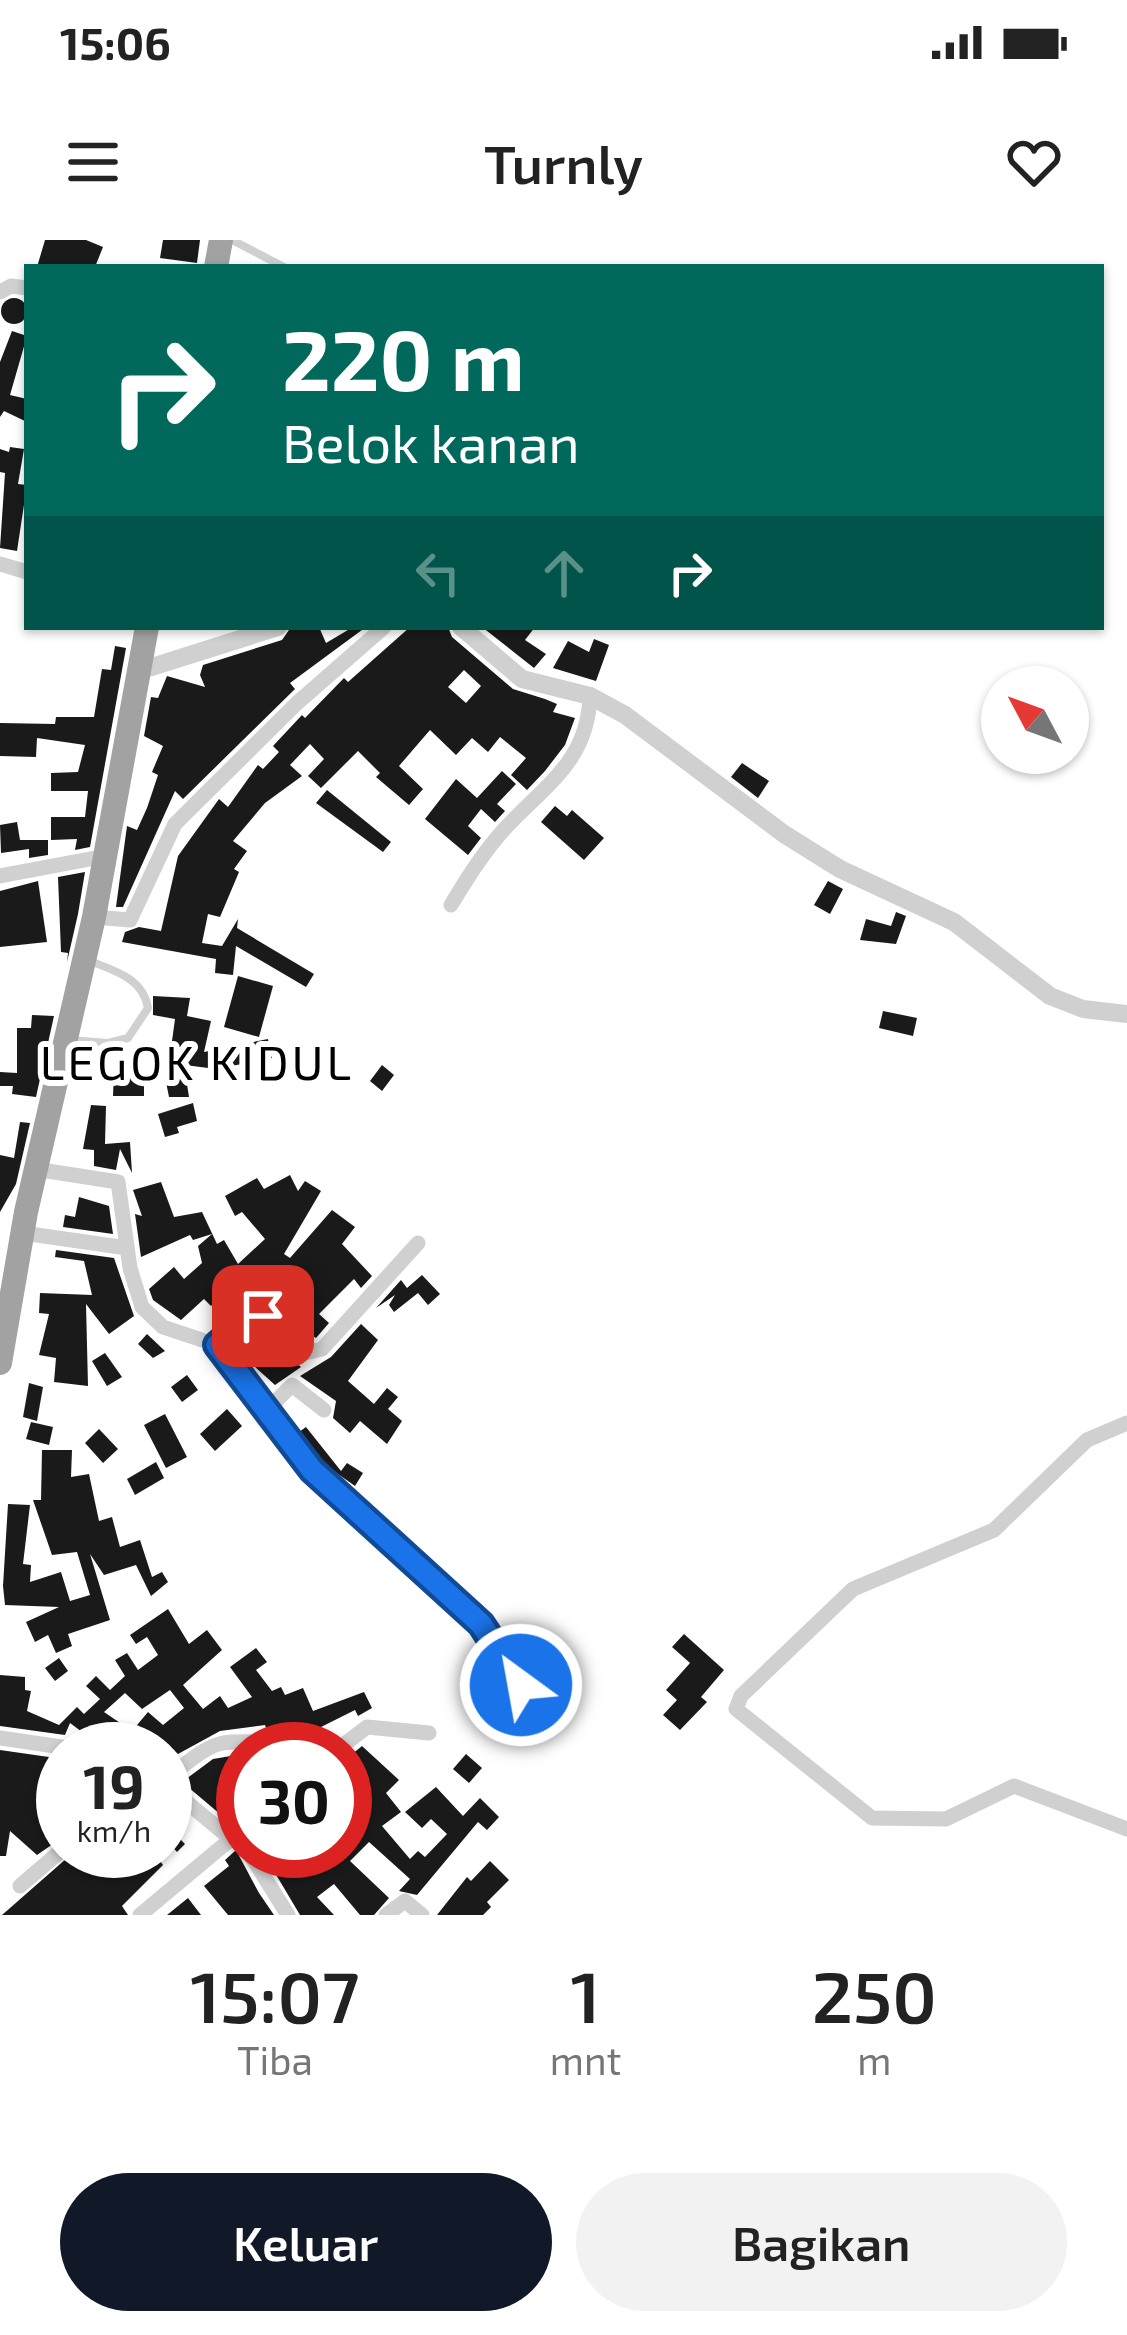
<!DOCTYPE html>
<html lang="id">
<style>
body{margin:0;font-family:"Exo 2",sans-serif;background:#f2f2f2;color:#222;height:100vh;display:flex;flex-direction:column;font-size:45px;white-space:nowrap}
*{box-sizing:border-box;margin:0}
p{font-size:39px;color:#767676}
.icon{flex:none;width:66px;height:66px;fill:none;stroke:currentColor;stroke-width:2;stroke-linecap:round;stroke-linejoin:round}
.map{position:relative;height:1675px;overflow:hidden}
.sheet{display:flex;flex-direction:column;background:#fff;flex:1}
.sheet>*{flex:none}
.banner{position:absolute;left:24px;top:24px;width:1080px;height:366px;border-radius:0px;box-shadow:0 3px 9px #0004;background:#00695c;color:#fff;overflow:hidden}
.needle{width:78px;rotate:311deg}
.fabs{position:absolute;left:981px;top:426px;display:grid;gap:24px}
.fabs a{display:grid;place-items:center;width:108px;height:108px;border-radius:50%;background:#fff;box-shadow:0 3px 9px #0004;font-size:60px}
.speed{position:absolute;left:36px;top:1482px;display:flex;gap:24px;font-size:60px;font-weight:700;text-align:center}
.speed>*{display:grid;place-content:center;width:156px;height:156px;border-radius:50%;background:#fff;box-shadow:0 3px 9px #0004;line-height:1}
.speed small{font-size:30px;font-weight:400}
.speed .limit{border:18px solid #d22;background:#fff;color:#111}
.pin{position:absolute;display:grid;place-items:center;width:102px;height:102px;color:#fff;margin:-51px;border-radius:24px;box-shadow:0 6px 18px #0006}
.me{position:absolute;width:132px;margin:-66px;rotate:328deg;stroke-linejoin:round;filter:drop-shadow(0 0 9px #0008)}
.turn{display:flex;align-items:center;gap:42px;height:252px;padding:0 60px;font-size:54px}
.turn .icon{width:156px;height:156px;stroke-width:2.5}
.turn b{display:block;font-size:84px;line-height:102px}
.lanes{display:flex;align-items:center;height:114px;padding:0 60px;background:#0003;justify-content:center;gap:60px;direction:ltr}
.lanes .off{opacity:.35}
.eta{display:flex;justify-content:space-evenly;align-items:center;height:204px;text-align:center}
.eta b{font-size:72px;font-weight:600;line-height:84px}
.action{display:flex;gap:24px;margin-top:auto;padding:24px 60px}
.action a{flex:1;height:138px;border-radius:72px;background:#111827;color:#fff;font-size:48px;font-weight:600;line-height:138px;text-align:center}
.action a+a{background:#f2f2f2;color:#222}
.status{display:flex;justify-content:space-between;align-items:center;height:84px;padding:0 60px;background:#fff;direction:ltr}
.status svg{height:33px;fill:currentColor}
header{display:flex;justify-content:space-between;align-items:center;height:156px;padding:0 60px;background:#fff;font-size:54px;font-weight:600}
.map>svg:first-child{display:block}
.building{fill:#1a1a1a;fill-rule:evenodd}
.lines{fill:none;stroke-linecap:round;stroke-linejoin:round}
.service{stroke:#d0d0d0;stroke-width:8}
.minor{stroke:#d0d0d0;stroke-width:15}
.tertiary{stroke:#d0d0d0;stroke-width:18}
.trunk{stroke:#a2a2a2;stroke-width:24}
.route-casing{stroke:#114b97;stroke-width:30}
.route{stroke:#1a73e8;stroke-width:21}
.labels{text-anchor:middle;stroke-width:12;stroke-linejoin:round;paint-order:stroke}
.quarter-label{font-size:48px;letter-spacing:3px;fill:#000;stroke:#fff}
</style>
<div class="status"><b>15:06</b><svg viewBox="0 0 49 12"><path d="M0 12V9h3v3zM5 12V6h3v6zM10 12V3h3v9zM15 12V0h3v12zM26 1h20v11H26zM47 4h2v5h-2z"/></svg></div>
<header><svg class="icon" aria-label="menu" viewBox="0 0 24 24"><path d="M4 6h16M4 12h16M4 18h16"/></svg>Turnly<svg class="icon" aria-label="heart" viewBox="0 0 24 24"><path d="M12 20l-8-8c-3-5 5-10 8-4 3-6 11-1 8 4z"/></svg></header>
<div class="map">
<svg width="1127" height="1675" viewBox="0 0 1127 1675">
<rect width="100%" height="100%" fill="#fff"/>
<g class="building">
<polygon points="45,0 86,0 103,7 95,27 37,27"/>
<polygon points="163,0 200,0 197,23 160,18"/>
<circle cx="14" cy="71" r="13"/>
<polygon points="12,91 27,96 10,155 27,159 27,182 4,171 0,177 0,122"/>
<polygon points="10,207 24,209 18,244 27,245 17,311 0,308 5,233 0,232 0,209 9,212"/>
<polygon points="291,387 319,387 326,403 353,387 366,387 290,443 295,449 183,559 175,551 123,667 116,667 127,586 137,590 147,568 158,535 152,532 163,506 144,496 151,457 158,458 167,436 205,447 200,435 203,425 282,400"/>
<path d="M410 387H448L452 397 513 449 545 459 557 464 553 472 575 478 565 505 545 531 527 550 511 535 526 518 500 497 488 512 472 498 456 515 430 490 399 526 423 549 409 565 376 537 380 533 358 511 321 548 308 536 324 519 310 504 290 525 302 536 265 563 233 601 247 611 234 629 239 632 220 677 208 674 202 703 222 706 238 679 237 688 314 734 306 747 236 706 233 735 215 733 216 719 122 702 125 692 139 687 161 691 178 616 219 559 228 567 258 525 263 529 279 512 273 506 302 475 305 478 344 438 348 442ZM464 430 481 446 466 463 448 447Z"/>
<polygon points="482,387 535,387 525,400 546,414 534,428"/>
<polygon points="594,399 609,405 596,441 553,428 568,401 589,412"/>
<polygon points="115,406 126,408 90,607 75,610 77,599 51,600 51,577 85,577 88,551 51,551 51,533 78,532 85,505 37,498 36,517 0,516 0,483 55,484 56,477 94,477 102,429 111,430"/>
<polygon points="742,523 769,541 758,558 731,537"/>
<polygon points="502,531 516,544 497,564 505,571 495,582 481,569 468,586 481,598 468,615 425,579 456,539 477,558"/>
<polygon points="327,550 391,602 383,612 316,563"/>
<polygon points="555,566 567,576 572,570 604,598 584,620 541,582"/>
<polygon points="17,582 20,600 48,600 48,615 29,618 29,609 1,613 0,585"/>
<polygon points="85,632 78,674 67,722 68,713 61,712 58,637"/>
<polygon points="38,641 47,702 0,707 0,651"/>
<polygon points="828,641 843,649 830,674 814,665"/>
<polygon points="896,672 906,676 896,704 860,700 866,679 891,686"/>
<polygon points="238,736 273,746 259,797 224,787"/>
<polygon points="153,756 190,758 187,776 211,781 204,812 268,799 272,818 216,829 169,823 175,779 153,775"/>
<polygon points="883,771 917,778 913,796 879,788"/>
<polygon points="32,775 54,776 36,857 12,854 13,846 0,846 0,832 17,833 17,788 31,788"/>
<polygon points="382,825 394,835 382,851 370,841"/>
<polygon points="114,830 144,831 144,856 113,856"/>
<polygon points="186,838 189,857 169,857 166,842"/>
<polygon points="193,863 197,881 177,887 179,893 165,897 158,874"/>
<polygon points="91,865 106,866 105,904 130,902 132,933 120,909 116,930 94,926 94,910 83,909"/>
<polygon points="20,882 30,883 16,944 0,972 0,915 14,918"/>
<polygon points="290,935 298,951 305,941 321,951 284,1014 290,1018 332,970 355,987 342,1004 372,1036 361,1048 354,1039 319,1074 329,1083 316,1098 257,1061 242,1067 229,1048 211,1066 204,1059 181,1080 153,1060 149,1049 174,1027 184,1039 202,1023 198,1006 212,994 193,1000 190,995 141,1017 135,974 142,976 133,950 161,942 174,977 202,972 217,1004 224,1000 238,1024 265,999 242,972 235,976 225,956 257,938 264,949"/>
<polygon points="79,957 109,966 113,994 63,987 65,975 75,977"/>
<polygon points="56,1010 114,1018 134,1076 109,1094 86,1064 88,1146 54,1142 56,1118 39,1115 49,1074 39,1073 40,1053 92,1055 84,1021 55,1017"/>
<polygon points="422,1035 440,1054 428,1065 418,1053 394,1072 389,1065 395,1055 376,1068 401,1040 407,1048"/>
<polygon points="361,1084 378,1100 348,1141 374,1164 387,1148 398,1157 388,1169 402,1181 387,1204 360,1181 350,1193 333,1178 336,1161 300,1136 331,1117"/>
<polygon points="254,1088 301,1127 275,1145 235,1109"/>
<polygon points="147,1094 165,1111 153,1118 138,1104"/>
<polygon points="105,1113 122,1137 107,1146 92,1121"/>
<polygon points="187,1135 198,1150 182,1162 171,1147"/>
<polygon points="29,1143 43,1147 37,1181 23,1177"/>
<polygon points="227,1169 242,1186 215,1211 200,1194"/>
<polygon points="165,1174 187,1217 166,1228 144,1185"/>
<polygon points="31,1182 53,1187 49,1205 26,1199"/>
<polygon points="306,1187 341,1231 347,1223 363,1233 355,1246 321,1222 299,1192"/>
<polygon points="99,1189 118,1209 103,1223 85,1203"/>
<polygon points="42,1210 72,1210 71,1237 89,1234 99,1281 112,1277 120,1307 140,1300 152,1337 162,1332 168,1342 151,1356 136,1325 104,1335 90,1314 110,1380 68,1394 72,1406 56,1413 48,1395 35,1402 26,1382 59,1367 5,1365 3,1346 8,1264 30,1265 23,1324 31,1325 30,1342 61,1332 70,1361 90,1355 77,1312 52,1315 33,1260 41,1260"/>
<polygon points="156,1222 164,1238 135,1255 127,1239"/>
<path d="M168 1369 189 1404 207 1390 222 1410 183 1445 203 1469 220 1456 228 1468 252 1457 230 1427 256 1408 267 1422 256 1430 272 1451 281 1447 285 1455 303 1448 313 1471 364 1452 372 1468 358 1476 355 1470 311 1492 267 1490 265 1485 220 1491 178 1514 173 1509 165 1518V1509H136L116 1492 105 1509 70 1483 65 1495 0 1486V1435L25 1437V1450L31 1451 27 1471 59 1485 77 1467 84 1474 100 1459 86 1446 96 1436 110 1450 125 1436 115 1420 127 1413 138 1430 158 1415 147 1397 136 1404 130 1395ZM170 1450 184 1468 163 1485 148 1472 132 1491 104 1472 125 1453 142 1469Z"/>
<polygon points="684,1394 724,1430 701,1457 707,1462 680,1490 663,1475 677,1460 666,1450 690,1423 672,1407"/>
<polygon points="59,1418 68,1431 55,1441 45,1428"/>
<polygon points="362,1506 399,1540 386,1553 401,1572 382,1586 410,1619 418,1611 425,1617 447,1594 431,1579 422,1588 405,1572 436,1547 463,1576 480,1558 499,1577 487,1590 478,1582 417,1655 399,1651 410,1639 369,1602 350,1621 389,1658 374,1675 360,1675 334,1644 317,1657 334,1675 300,1675 262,1611 345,1611 345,1520"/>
<polygon points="0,1510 63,1519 63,1597 37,1615 10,1591 6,1616 0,1616"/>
<polygon points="243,1514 243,1600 239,1590 182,1542 213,1519"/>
<polygon points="466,1514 482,1528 469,1543 453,1529"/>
<polygon points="169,1563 189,1580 175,1594 185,1604 177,1612 168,1602 165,1605"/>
<polygon points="236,1610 259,1653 274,1675 228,1675 204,1646 229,1626 225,1620"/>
<polygon points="75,1611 153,1611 163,1625 122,1666 128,1675 2,1675"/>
<polygon points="490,1621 509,1640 487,1662 491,1667 483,1675 437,1675 467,1637 471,1641"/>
<polygon points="188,1658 201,1675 167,1675"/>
</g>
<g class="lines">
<g class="service">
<polyline points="232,0 284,27"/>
<path d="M69 800 108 803 128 798 148 768C143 738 115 731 90 721"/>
</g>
<g class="minor">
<polyline points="0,52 11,46 27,48"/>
<polyline points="0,324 27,332"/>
<polyline points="0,636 106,616"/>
<path d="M451 665C469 635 488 605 513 580 552 541 588 516 590 456"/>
<polyline points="94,677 130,680 175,584 296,464 384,387"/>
<polyline points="35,929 118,942 130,1028 142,1067 163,1087 217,1105 312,1230 481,1384 521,1445"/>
<polyline points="23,993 127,1008"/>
<polyline points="217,1105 254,1072 305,1113 322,1109 418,1003"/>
<polyline points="266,1171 292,1145 324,1170"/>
<polyline points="1127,1183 1087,1200 994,1290 853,1349 741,1456 736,1469 872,1578 946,1579 1014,1546 1127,1589"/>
<polyline points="0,1498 75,1509"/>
<polyline points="338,1509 367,1487 429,1493"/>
<path d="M165 1539C182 1528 202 1507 223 1503 238 1500 325 1503 339 1508"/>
<polyline points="248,1611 288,1675"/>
<polyline points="20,1646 63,1609"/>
<polyline points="140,1675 231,1599 165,1544"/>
<polyline points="386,1675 405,1661 422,1675"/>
</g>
<g class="tertiary">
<polyline points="461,387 522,439 590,456 625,475 784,594 840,629 954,682 1050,756 1083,769 1127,774"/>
<polyline points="136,432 278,387"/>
</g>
<g class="trunk">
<polyline points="216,27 221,0"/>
<polyline points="0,1123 26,972 94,677 147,387"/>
</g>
</g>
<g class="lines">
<defs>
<polyline id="route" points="263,1076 254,1072 217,1105 312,1230 481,1384 521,1445"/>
</defs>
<use href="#route" class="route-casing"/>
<use href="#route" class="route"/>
</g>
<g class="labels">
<g class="quarter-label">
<text x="197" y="840">LEGOK KIDUL</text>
</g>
</g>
</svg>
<div class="fabs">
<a><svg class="needle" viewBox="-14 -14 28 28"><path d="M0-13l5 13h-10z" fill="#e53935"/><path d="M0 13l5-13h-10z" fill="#767676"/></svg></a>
</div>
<div class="speed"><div>19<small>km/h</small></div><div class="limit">30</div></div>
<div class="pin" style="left:263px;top:1076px;background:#d93025"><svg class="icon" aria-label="arrive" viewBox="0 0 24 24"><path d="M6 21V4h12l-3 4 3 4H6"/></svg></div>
<svg class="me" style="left:521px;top:1445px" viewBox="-20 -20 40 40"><circle r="17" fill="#1a73e8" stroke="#fff" stroke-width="3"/><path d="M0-11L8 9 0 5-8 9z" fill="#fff"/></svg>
<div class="banner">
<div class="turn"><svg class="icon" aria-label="right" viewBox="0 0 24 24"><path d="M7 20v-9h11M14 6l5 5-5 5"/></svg><div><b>220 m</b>Belok kanan</div></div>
<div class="lanes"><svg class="icon off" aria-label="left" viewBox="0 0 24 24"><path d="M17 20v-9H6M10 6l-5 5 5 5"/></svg><svg class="icon off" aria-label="ahead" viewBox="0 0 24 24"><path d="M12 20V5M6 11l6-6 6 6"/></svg><svg class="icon" aria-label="right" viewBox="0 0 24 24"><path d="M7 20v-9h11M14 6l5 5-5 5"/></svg></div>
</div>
</div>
<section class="sheet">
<div class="eta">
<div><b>15:07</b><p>Tiba</p></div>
<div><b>1</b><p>mnt</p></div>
<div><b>250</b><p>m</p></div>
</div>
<div class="action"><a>Keluar</a><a>Bagikan</a></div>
</section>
